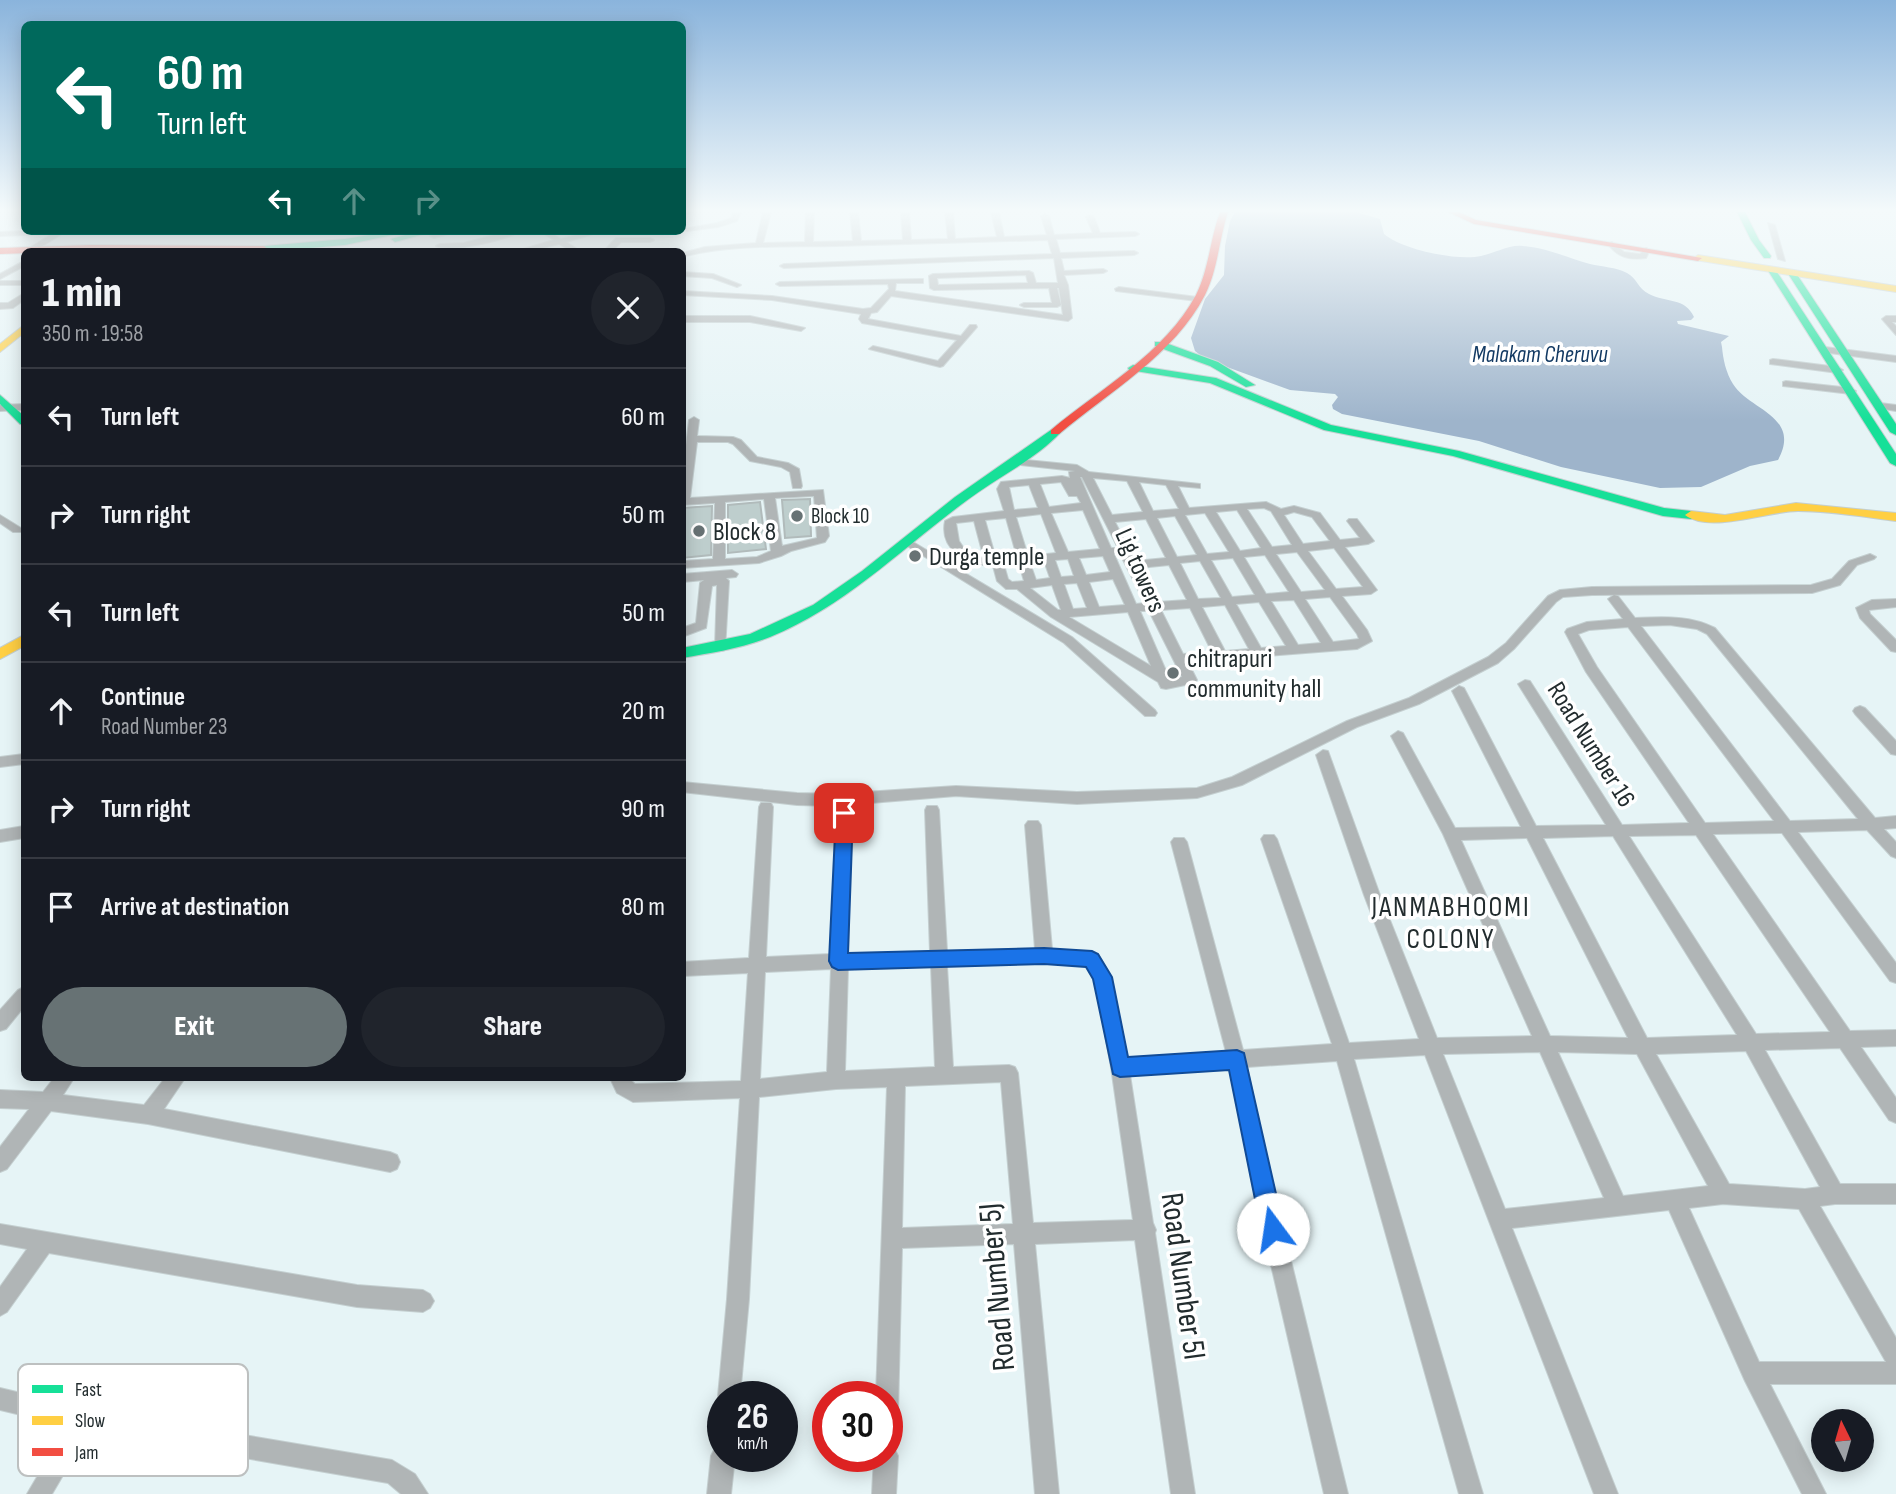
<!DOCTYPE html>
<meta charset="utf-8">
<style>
body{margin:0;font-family:"Sofia Sans Condensed",sans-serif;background:#20242c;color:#f1f3f6;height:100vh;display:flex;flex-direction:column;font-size:26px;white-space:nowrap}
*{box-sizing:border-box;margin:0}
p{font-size:23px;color:#9ea1a6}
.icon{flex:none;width:38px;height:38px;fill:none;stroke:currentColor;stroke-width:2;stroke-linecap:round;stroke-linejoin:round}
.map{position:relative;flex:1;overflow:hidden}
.side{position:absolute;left:21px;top:248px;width:665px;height:833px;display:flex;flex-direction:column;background:#171b24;border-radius:10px;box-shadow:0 4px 18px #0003}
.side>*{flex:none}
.hud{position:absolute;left:21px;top:21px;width:665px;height:214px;border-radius:10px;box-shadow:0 4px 18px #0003;background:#00695c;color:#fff;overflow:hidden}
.needle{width:46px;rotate:355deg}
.tools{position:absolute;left:1811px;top:1409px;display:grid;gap:14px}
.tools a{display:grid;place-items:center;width:63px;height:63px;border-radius:50%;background:#171b24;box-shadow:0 4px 18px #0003;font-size:35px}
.speed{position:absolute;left:707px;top:1381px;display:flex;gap:14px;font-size:35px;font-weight:700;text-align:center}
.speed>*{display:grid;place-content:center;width:91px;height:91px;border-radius:50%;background:#171b24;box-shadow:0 4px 18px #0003;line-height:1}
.speed small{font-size:18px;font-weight:400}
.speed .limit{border:10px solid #d22;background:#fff;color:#111}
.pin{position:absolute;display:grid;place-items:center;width:60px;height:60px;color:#fff;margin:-30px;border-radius:14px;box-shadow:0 4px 10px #0006}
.me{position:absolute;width:77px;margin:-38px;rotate:346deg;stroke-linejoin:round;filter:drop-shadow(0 0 5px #0008)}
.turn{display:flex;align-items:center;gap:24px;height:147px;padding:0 21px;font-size:32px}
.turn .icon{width:91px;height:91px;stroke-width:2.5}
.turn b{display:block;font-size:49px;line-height:60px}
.lanes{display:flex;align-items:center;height:66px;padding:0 21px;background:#0003;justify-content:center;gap:35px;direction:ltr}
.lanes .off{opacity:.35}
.round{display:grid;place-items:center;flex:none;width:74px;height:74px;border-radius:37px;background:#20242c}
.overview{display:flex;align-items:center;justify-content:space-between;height:119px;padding:0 21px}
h1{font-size:42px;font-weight:800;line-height:52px}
.action{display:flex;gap:14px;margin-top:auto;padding:14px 21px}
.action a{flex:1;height:80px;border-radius:42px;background:#677274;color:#fff;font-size:28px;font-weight:800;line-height:80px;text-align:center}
.action a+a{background:#20242c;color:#f1f3f6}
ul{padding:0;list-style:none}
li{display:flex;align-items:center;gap:21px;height:98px;padding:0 21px;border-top:2px solid #363941}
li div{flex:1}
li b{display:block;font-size:26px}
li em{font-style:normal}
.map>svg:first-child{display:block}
.water{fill:#9eb4cb}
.building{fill:#bececd;stroke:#b1bbbb;stroke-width:2}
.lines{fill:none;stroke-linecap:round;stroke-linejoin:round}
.street-casing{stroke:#c4cfd0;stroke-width:2}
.fast-casing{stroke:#c4cfd0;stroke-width:2}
.slow-casing{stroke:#c4cfd0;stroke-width:2}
.jam-casing{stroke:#c4cfd0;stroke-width:2}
.street{fill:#b0b5b6;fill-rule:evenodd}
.fast{fill:#16e098;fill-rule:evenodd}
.slow{fill:#ffcf43;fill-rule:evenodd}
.jam{fill:#f24e42;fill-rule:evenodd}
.route{fill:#1a73e8;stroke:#114b97;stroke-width:2}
.poi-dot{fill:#677274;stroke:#fff;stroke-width:2.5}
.labels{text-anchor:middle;stroke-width:7;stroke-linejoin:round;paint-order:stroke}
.far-poi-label{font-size:21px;fill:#222c2e;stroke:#fff;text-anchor:start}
.far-water-label{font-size:23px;font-style:italic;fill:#133a63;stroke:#fff}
.poi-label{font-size:26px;fill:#222c2e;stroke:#fff;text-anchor:start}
.street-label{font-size:26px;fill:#222c2e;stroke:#fff}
.neighbourhood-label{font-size:28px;letter-spacing:2px;fill:#222c2e;stroke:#fff}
.near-street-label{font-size:32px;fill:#222c2e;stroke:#fff}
.key{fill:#fff;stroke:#bdc0c0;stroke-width:2}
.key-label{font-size:19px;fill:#222c2e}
</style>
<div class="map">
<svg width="1896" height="1494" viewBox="0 0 1896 1494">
<rect width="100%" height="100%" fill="#e6f4f6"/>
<path class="water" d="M1235 212H1356L1380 219 1384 234C1403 250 1457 261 1481 256 1495 253 1510 244 1523 246 1547 248 1568 258 1590 264 1602 267 1616 267 1627 273 1637 278 1638 289 1649 294 1666 303 1685 297 1694 317L1691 320 1677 321 1678 324 1729 336 1721 342 1722 347C1723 359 1726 373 1733 384 1749 410 1802 416 1778 460L1750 466 1701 487 1660 488 1561 467 1479 441 1342 414 1333 409 1332 405 1338 397 1335 394 1290 390 1205 359 1195 351 1191 338 1205 299 1224 275 1225 246 1230 221Z"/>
<g class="building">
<polygon points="810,499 811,536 785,538 782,500"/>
<polygon points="760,502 766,549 728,553 728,505"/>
<polygon points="712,506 711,555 682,558 682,508"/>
</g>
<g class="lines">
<defs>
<g id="street">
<polygon points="682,212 692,212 682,215"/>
<polygon points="733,212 741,212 737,221 718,227 687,231 683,229 717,223 731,218"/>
<path d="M763 212H771L763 243 805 242 806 212H814L813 242 853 241 850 212H858L861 241 903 240 901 212H909L911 240 948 239 945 212H953L955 239 997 237 991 212H999L1004 237 1047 235 1041 216 1045 214 1049 216 1054 235 1093 233 1086 217 1090 215 1094 217 1100 233 1135 232 1139 234 1135 236 1056 239 1060 253 1134 251 1138 253 1134 255 1061 258 1064 271 1103 269 1107 271 1103 273 1064 275 1068 285 1072 318 1068 321 891 296 877 312 871 313 868 319 961 336 970 325H976L977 327 943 366 940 367 869 349 873 346 938 361 957 340 862 323 859 319 861 314 772 300 682 295V291L772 296 863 309 871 308 889 289 888 284 780 286 776 284 780 282 920 279H923V283H896L895 291 1063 315 1059 288H1057L1061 305 1057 307H1024L1020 305 1024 303H1052L1049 288 934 290 930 288 929 276 933 274 1029 271 1033 273 1036 283H1058L1054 258 784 268 780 266 784 264 1052 254 1048 240C977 242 907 244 836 246 785 247 732 244 682 257V253L705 247 756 243ZM1026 275 1028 283 938 285 937 278Z"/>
<polygon points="1768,223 1775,225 1785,261 1778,259"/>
<polygon points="24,231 67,231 34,251 30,249 31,247 52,234 0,236 0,232"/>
<polygon points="446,231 460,231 434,238 430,236"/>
<path d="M509 231H522C505 240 453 253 436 246L440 244 464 243Z"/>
<polygon points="539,231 548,231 561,239 591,231 604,231 566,242 582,252 573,252 559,244 526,252 513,252 554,240"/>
<polygon points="616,238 650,238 654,240 650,242 621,242 611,252 603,252"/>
<path d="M1612 242 1624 252 1640 254 1646 248 1650 250 1646 258C1630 260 1618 258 1608 244Z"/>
<polygon points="329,248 335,252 327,252 325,250"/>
<polygon points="24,261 24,266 0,279 0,274"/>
<polygon points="682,272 713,274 741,285 737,287 712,278 682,276"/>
<rect x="0" y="281" width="24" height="4"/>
<polygon points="1119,287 1197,297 1201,299 1197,301 1116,291 1115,289"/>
<polygon points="21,295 24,295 24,300 13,308 0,309 0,303 8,303"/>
<polygon points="682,316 750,316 805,328 801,331 750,322 682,322"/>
<polygon points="1886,316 1896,316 1896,322 1892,322 1896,326 1896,335 1882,319"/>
<polygon points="1825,347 1896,356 1896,362 1822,352 1821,350"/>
<polygon points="1773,359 1838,367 1843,370 1838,373 1770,364 1770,360"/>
<polygon points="1786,381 1851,388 1856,391 1851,394 1783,386 1783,382"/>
<polygon points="1880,403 1896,405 1896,411 1877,408 1875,406"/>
<polygon points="24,404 24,410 0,411 0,405"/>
<path d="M694 417 699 420 697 436 733 437 741 440 757 457 788 463 799 469 802 486 801 488H793L790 472 781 467 750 461 733 444 728 442H697L690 498 823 490 829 536 825 542 791 551 781 556 759 563 682 568V561L713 559 715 503 682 505V479L689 420ZM814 496 817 538 782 546 775 498ZM764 499 771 551 757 557 725 559V502Z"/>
<path d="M1016 459 1077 465 1089 472 1200 484V488L1178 486 1189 508 1266 502 1281 509 1294 506 1320 513 1340 540 1360 538 1347 521 1349 519H1357L1374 541 1368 544 1345 547 1377 590 1371 594 1342 596 1367 630 1372 641 1357 649 1188 662 1197 680 1195 683 1166 689 1161 688 1158 682 1051 617 1017 589H1006L997 581 993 566C967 565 939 550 945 521L953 517 1004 511 997 489 1001 482 1062 476 1070 478 1069 472 1075 471 1012 464V460ZM1080 477H1082L1118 548H1111ZM1093 478 1127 481 1143 512 1112 515ZM1061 482 1069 496H1077L1081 503 1049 507 1040 484ZM1139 482 1166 485 1179 509 1153 511ZM1029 485 1038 508 1014 510 1009 487ZM1264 508 1271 511 1292 545 1272 547 1247 509ZM1083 510 1100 549 1068 552 1051 513ZM1237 510 1261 548 1240 551 1216 512ZM1294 512 1312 517 1330 541 1303 544 1284 515ZM1205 513 1229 552 1207 554 1185 515ZM1041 514 1056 553 1028 556 1016 517ZM1175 516 1197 555 1177 557 1157 518ZM1006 518 1017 557 996 559 985 520ZM1146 519 1166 558 1135 561 1115 522ZM974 521 984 559 965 550 959 541 956 523ZM1334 548 1363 587 1336 589 1308 551ZM1119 552 1145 603 1136 604 1114 554ZM1297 552 1325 590 1301 592 1276 554ZM1265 555 1289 592 1266 594 1244 557ZM1103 556 1110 572 1086 575 1079 558ZM1233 558 1255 595 1232 597 1211 560ZM1068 559 1074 576 1061 577 1055 560ZM1044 561 1050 578 1036 580 1030 563ZM1200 561 1221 598 1198 599 1180 563ZM1019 564 1024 581 1012 582 1008 579 1004 565ZM1169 565 1187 600 1157 602 1139 568ZM1113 579 1125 605 1099 607 1089 582ZM1077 583 1087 608 1073 609 1064 584ZM1052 585 1061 610H1058L1030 588ZM1330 597 1357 634 1359 639 1333 642 1305 599ZM1294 600 1321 643 1298 645 1271 601ZM1259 602 1286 646 1261 648 1236 604ZM1225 605 1249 649 1225 651 1202 607ZM1190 608 1212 652 1183 654 1161 610ZM1140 611H1149L1182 677 1170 680ZM1128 612 1151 666 1069 617Z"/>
<polygon points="0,515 21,528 21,532 13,532 0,523"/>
<polygon points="908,539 1072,637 1155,710 1157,713 1155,716 1145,716 1064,643 904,544 902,542"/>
<polygon points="1870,554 1876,557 1874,559 1857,565 1840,585 1812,593 1592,595 1563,597 1556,602 1514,649 1498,663 1419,704 1357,727 1242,785 1197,798 1077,804 956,796 834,806 797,805 682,792 682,782 797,793 834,794 956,786 1077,792 1197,788 1232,777 1347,721 1409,698 1488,657 1506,643 1548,596 1560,590 1592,587 1811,585 1832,579 1849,561"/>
<polygon points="732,570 738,574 736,577 726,578 729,581 725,650 721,651 715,647 717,585 712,586 706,628 682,637 682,628 696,623 700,583 704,580 682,582 682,574"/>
<path d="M1614 595 1618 596 1635 618C1663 617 1690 615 1715 628L1875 818 1896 816V828L1884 829 1896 842V858L1891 856 1867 830 1798 832 1896 963V983L1890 981 1782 833 1713 834 1850 1031 1896 1030V1046L1861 1047 1896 1098V1123L1889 1120 1840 1048 1765 1050 1840 1184H1896V1204H1835L1820 1206 1896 1338V1384H1770L1826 1494H1802L1745 1381 1669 1210 1512 1228 1618 1494H1594L1425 1055 1354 1059 1483 1494H1459L1337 1061 1247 1067 1272 1183 1348 1494H1324L1252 1183 1230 1068 1130 1075 1153 1223 1156 1230 1155 1233 1195 1494H1171L1135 1240 1035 1244 1059 1494H1035L1014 1244 902 1248 898 1413 895 1421 887 1424V1396H876L887 1087 836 1089 759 1097 749 1299 740 1396H723V1405L721 1404 718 1396 727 1299 740 1098 633 1102 617 1093 610 1078H628L635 1084 741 1081 748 973 682 976V962L749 958 759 807 761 803H771L773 807 766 957 831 954 837 813 839 809H849L851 813 848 954 930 952 925 810 927 806H937L939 810 947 951 1035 949 1025 825 1028 821H1038L1041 825 1052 949 1098 954 1111 977 1127 1058 1226 1052 1171 842 1174 838H1184L1187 842 1243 1050 1332 1044 1261 839 1264 835H1274L1277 839 1349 1043 1419 1039 1364 895 1316 755 1323 750 1328 751 1380 895 1437 1038 1532 1036 1443 834 1391 736 1398 731 1403 733 1455 828 1521 827 1452 691 1459 686 1464 688 1536 826 1606 825 1518 684 1525 680 1530 681 1622 825 1689 823 1586 672 1565 632 1567 629 1587 622 1623 619 1608 599ZM1670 625 1697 629 1707 634 1858 819 1790 821 1641 626ZM1628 627 1774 821 1705 823 1597 667 1578 634 1589 630ZM1696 835 1830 1032 1756 1034 1629 836ZM1613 836 1737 1035 1647 1038 1543 838ZM1527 838 1628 1038 1550 1036 1461 840ZM1044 963 1087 966 1095 979 1111 1067 1133 1220 1033 1223 1018 1073 1015 1067 1009 1065 953 1067 947 966ZM931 966 935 1067 845 1071 848 968ZM831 969 827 1072 760 1079 765 972ZM1746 1051 1820 1187 1805 1189 1729 1184 1656 1054ZM1540 1052 1604 1198 1505 1209 1443 1054ZM1558 1052 1637 1054 1708 1186 1623 1196ZM1001 1082 1013 1224 902 1228 905 1086ZM1723 1204 1799 1209 1886 1362H1759L1689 1208Z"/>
<polygon points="1896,599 1896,607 1869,610 1870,614 1896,640 1896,652 1891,651 1860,618 1856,608 1872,600"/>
<polygon points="1860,706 1865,708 1896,741 1896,755 1891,754 1855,714 1853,711 1855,708"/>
<polygon points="24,754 24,764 0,767 0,757"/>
<polygon points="24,826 24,838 0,842 0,830"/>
<polygon points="24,987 24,1007 6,1029 0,1031 0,1010 18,990"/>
<polygon points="54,1078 74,1078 63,1095 144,1105 165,1078 185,1078 164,1109 390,1152 397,1155 400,1162 397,1169 390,1172 148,1124 51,1111 7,1169 0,1172 0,1147 29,1109 0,1108 0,1090 43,1092"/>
<polygon points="0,1224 357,1285 423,1290 430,1294 434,1301 430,1308 423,1312 357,1307 49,1253 7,1312 0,1316 0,1287 27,1249 0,1244"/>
<polygon points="0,1388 84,1408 392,1460 415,1474 428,1494 401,1494 388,1483 89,1431 52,1494 27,1494 67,1426 0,1410"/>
<polygon points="723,1445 723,1456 735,1456 731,1494 707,1494 711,1456 715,1448"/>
<polygon points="887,1445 894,1448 898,1456 896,1494 872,1494 874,1456 887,1456"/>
</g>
<g id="fast">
<polygon points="1737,212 1745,212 1759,240 1771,256 1770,258 1764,258 1751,240"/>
<polygon points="393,231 411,231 345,245 264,252 260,249 264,246 345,239"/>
<polygon points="420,231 435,231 395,242 391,239"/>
<polygon points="1768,267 1775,269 1896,454 1896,466 1890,463 1767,269"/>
<polygon points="1788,270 1794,270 1896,424 1896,435 1890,432 1787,272"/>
<polygon points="1155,342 1163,342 1218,362 1255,385 1246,387 1210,366 1155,346"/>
<polygon points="1133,365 1216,378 1331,425 1459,451 1664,508 1691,511 1697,515 1691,519 1663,516 1453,456 1324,430 1210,383 1129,370 1128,368"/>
<polygon points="0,395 24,416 24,425 20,424 0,404"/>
<path d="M1051 430 1061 432C1035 460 996 478 966 501 902 548 846 606 770 637 743 648 712 653 682 658V648L750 634 813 605 862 571 955 497Z"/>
</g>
<g id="slow">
<polygon points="1698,255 1896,286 1896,292 1695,260 1694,258"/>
<polygon points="24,325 24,333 0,352 0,344"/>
<path d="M1796 503 1896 513V521C1864 517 1830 511 1798 511 1768 511 1710 534 1685 515L1691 511 1725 515Z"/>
<polygon points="24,635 24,646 0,659 0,648"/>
</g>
<g id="jam">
<path d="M1220 212H1228C1219 239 1218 269 1205 295 1174 355 1109 392 1059 434H1051V430C1100 389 1165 353 1196 295 1209 269 1210 239 1220 212Z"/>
<polygon points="1448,212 1459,212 1476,220 1702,258 1698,261 1474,224"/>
<polygon points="91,245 264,246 268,249 264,252 91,251 0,254 0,248"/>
</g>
</defs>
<use href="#street" class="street-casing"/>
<use href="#fast" class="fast-casing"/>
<use href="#slow" class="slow-casing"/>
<use href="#jam" class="jam-casing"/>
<use href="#street" class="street"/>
<use href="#fast" class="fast"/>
<use href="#slow" class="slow"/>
<use href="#jam" class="jam"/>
</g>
<linearGradient id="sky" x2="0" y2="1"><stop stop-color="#8ab4dc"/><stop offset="0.5" stop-color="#f4fafb"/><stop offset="1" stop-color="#f4fafb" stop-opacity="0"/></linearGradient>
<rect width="1896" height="421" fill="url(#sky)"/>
<polygon class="route" points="844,807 850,809 853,813 848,953 1044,948 1092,951 1098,954 1112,977 1128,1057 1237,1050 1244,1053 1284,1229 1281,1237 1273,1240 1265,1237 1261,1229 1229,1070 1120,1077 1113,1074 1093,979 1086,967 1044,964 838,970 832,967 829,961 836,813 838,809"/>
<g class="poi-dot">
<circle cx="797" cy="516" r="7"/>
<circle cx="699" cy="531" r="7"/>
<circle cx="915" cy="556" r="7"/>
<circle cx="1173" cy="673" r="7"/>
</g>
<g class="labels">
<g class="far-poi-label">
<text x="811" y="523">Block 10</text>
</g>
<g class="far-water-label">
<text x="1540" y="362">Malakam Cheruvu</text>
</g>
<g class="poi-label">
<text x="713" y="540">Block 8</text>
<text x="929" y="565">Durga temple</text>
<text x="1187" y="667">chitrapuri<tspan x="1187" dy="30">community hall</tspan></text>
</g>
<g class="street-label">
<text transform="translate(1141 570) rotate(66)" y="9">Lig towers</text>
<text transform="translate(1592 744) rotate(58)" y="9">Road Number 16</text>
</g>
<g class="neighbourhood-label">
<text x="1451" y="916">JANMABHOOMI<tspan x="1451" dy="32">COLONY</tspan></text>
</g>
<g class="near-street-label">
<text transform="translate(1184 1276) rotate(82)" y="11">Road Number 5I</text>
<text transform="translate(996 1287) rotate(-95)" y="11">Road Number 5J</text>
</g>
</g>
<rect x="18" y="1364" width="230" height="112" rx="10" class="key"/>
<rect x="32" y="1385" width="31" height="8" fill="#16e098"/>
<rect x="32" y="1416" width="31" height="9" fill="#ffcf43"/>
<rect x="32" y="1448" width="31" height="8" fill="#f24e42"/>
<g class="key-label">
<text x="75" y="1396">Fast</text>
<text x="75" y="1427">Slow</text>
<text x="75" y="1459">Jam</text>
</g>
</svg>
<div class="tools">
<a><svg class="needle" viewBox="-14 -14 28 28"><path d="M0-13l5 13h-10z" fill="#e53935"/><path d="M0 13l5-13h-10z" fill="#9ea1a6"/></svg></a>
</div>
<div class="speed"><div>26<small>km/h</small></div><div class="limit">30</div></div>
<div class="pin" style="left:844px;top:813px;background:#d93025"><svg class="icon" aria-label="arrive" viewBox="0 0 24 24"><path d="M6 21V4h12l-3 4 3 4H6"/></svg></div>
<svg class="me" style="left:1273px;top:1229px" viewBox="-20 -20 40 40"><circle r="19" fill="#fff"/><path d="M0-13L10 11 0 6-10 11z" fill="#1a73e8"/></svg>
<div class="hud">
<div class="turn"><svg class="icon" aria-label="left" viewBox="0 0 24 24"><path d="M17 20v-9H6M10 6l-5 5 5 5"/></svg><div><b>60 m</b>Turn left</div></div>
<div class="lanes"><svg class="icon" aria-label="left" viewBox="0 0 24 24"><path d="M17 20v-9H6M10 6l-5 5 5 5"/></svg><svg class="icon off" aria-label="ahead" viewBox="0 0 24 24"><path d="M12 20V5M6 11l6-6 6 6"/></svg><svg class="icon off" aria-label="right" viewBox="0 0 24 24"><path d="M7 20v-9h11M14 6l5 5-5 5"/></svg></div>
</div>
<section class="side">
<div class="overview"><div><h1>1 min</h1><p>350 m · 19:58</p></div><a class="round"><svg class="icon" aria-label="close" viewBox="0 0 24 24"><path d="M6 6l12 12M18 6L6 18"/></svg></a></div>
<ul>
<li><svg class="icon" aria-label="left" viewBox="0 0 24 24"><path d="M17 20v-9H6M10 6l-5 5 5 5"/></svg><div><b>Turn left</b></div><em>60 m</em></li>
<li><svg class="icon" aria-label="right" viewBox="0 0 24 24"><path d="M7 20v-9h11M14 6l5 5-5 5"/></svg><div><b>Turn right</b></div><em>50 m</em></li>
<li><svg class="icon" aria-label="left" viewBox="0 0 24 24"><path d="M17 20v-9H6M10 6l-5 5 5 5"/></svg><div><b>Turn left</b></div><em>50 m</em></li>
<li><svg class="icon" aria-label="ahead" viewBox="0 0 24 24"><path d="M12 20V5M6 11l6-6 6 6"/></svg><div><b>Continue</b><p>Road Number 23</p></div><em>20 m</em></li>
<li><svg class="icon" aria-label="right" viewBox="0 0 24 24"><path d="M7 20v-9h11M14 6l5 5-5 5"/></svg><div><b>Turn right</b></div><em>90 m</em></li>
<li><svg class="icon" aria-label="arrive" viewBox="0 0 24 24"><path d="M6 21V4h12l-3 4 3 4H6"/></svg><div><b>Arrive at destination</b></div><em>80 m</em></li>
</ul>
<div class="action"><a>Exit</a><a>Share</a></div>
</section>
</div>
